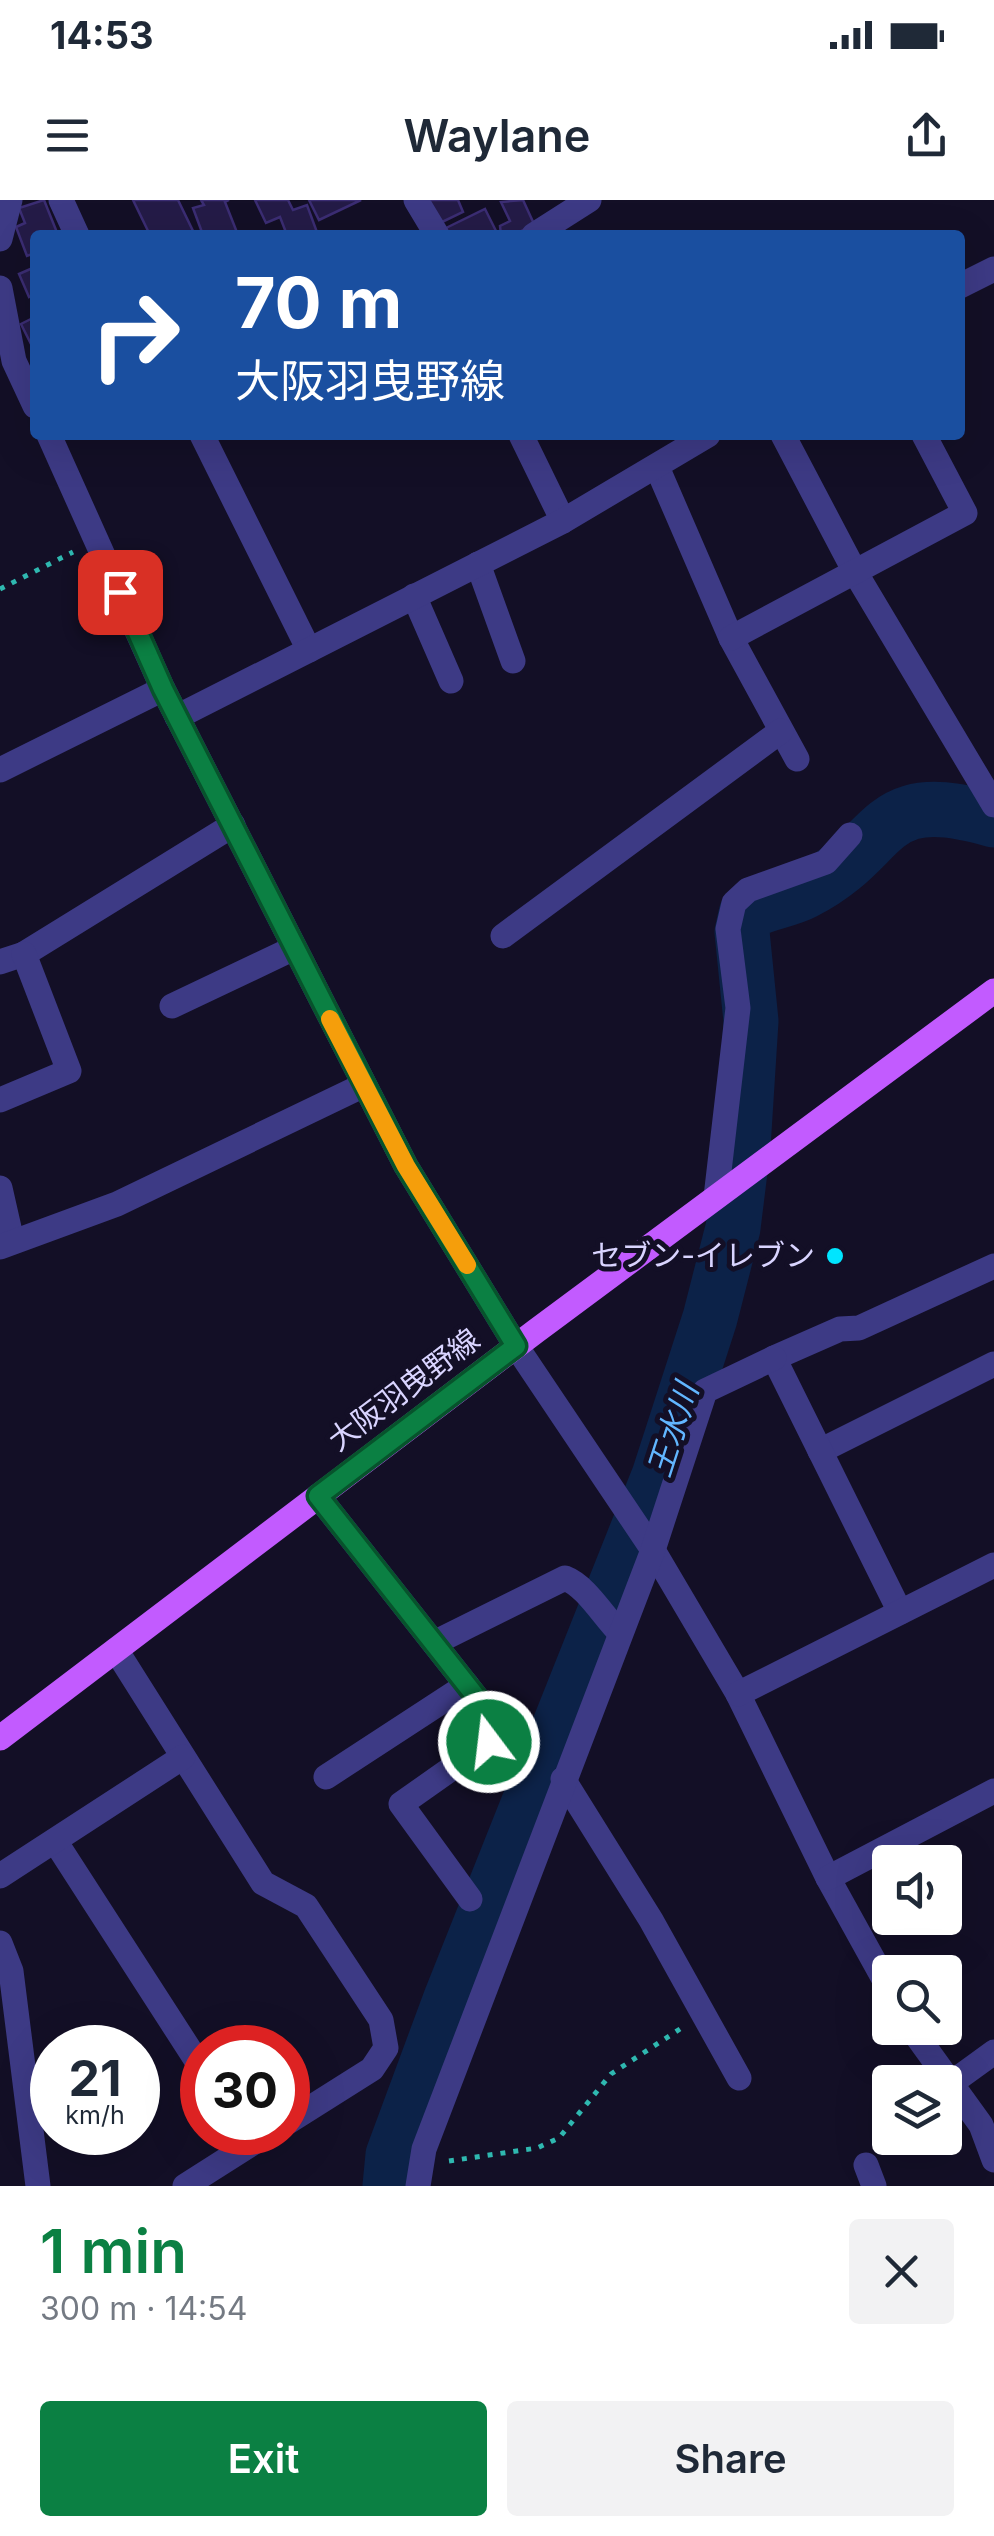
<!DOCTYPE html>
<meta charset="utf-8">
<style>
body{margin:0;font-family:Inter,"Noto Sans JP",sans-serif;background:#f2f2f3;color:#1f2937;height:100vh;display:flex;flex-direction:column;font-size:38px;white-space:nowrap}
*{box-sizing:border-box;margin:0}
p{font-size:32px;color:#747a83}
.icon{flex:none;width:55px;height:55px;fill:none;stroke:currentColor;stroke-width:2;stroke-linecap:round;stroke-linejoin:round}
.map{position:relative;height:1986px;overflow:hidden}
.drawer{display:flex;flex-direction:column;background:#fff;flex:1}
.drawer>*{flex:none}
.banner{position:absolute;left:30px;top:30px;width:935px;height:210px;border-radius:10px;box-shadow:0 10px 40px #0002;background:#1a4fa0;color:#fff;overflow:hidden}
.fabs{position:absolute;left:872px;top:1645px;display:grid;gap:20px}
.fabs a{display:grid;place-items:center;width:90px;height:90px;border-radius:10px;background:#fff;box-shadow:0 10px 40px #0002;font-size:50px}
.speed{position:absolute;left:30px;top:1825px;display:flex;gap:20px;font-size:50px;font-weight:700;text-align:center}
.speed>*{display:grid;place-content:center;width:130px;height:130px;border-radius:50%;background:#fff;box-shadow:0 10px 40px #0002;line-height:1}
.speed small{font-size:25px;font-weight:400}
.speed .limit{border:15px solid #d22;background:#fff;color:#111}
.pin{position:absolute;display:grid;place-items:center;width:85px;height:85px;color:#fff;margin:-42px;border-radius:20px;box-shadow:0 5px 15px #0006}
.me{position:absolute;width:110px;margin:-55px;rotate:345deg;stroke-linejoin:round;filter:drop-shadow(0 0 8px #0008)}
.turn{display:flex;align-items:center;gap:35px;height:210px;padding:0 40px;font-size:45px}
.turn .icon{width:130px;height:130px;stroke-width:2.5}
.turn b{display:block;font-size:70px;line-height:85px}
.round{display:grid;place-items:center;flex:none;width:105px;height:105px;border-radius:10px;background:#f2f2f3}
.head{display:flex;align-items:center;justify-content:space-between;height:170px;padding:0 40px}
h1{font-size:60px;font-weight:600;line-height:75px;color:#0b8043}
.action{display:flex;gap:20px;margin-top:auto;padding:20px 40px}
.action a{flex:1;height:115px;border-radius:10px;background:#0b8043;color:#fff;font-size:40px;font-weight:600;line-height:115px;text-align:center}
.action a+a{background:#f2f2f3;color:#1f2937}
.status{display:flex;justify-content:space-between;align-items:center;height:70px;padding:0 50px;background:#fff;direction:ltr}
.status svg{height:28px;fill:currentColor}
header{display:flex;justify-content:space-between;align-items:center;height:130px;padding:0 40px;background:#fff;font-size:45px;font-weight:600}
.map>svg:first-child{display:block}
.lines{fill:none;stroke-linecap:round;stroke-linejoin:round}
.river{stroke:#0c2248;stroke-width:55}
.building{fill:#241b47;stroke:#3b2d73;stroke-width:2.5}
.path{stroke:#2fb8b0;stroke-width:5;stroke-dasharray:5 8;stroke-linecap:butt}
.minor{stroke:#3d3a85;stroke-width:25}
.major{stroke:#c25bff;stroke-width:25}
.route-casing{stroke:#07532c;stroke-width:25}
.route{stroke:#0b8043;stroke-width:18}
.slow{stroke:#f59e0b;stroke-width:18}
.poi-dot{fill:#00e5ff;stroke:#130f26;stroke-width:4}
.labels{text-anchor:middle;stroke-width:10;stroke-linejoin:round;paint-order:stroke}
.poi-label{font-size:30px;fill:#d9d4ff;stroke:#130f26;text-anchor:end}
.street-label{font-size:30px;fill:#d9d4ff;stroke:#130f26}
.water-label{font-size:32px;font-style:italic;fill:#62b6ff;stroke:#130f26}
</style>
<div class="status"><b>14:53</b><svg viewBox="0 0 49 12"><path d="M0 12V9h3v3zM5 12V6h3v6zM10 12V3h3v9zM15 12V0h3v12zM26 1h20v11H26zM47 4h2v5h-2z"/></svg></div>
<header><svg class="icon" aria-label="menu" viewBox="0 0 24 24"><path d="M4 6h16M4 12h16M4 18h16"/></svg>Waylane<svg class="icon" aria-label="share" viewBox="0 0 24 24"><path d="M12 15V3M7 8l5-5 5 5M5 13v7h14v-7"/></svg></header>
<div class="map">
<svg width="994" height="1986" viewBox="0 0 994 1986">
<rect width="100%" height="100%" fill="#130f26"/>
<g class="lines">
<path class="river" d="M390 1986 393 1955 450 1801 659 1276 710 1118 733 1028 743 947 751 821 742 732 746 714C764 702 785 702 804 692 893 647 871 584 994 620"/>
</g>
<g class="building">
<polygon points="44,0 58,35 35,35 35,53 27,56 16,27 25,23 19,8"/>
<polygon points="133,0 178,0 193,31 150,35"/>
<polygon points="201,0 229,0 225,2 238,35 203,35 193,8 204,5"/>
<polygon points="255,0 288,0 293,10 307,5 318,35 287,35 280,17 266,23"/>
<polygon points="309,0 361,0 319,20"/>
<polygon points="429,0 458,0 463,12 440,23"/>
<polygon points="523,0 534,24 514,35 501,35 500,26 510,21 501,2"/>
<polygon points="485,9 498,35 449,35 446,28"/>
<polygon points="35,67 35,94 29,97 19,74"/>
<polygon points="35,117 35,152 21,124"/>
</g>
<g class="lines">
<g class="path">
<polyline points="0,389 73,352"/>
<polyline points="449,1961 537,1948 559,1938 611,1874 680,1829"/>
</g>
<g class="minor">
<polyline points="61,0 77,35"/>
<polyline points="416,0 437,35"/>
<polyline points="534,35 589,0"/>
<polyline points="0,39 10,0"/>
<polyline points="960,86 994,69"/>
<polyline points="0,88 14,161 35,206"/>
<polyline points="49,235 163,489 406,966 516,1146 653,1350 738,1494 828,1678 890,1790"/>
<polyline points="202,235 309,450"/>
<polyline points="521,235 563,321"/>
<polyline points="783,235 855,372 994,605"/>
<polyline points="657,267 731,438 797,559"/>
<polyline points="478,364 513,461"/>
<polyline points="414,396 451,481"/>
<polyline points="731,438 965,313 924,235"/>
<polyline points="177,517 563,321 708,235"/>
<polyline points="0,570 163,489"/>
<polyline points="503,736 781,531"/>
<polyline points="0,762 24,754 233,625"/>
<polyline points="172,806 292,749"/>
<polyline points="0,900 69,871 24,754"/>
<polyline points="0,988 12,1041"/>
<polyline points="716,997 738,808 728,729 734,703 748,690 826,662 850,635"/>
<polyline points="0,1047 117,1004 364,885"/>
<polyline points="820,1251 994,1164"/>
<polyline points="318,1296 488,1512 489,1542 401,1604 470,1699"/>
<polyline points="900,1412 774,1158 840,1129 859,1128 994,1066"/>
<path d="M434 1443 565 1378C586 1386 603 1416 620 1433"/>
<polyline points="116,1450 263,1683 306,1706 381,1820 386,1848 372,1869 288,1922"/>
<polyline points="738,1494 994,1365"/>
<polyline points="326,1577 467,1485"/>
<polyline points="563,1579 651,1720 739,1878"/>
<polyline points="55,1641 202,1869"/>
<polyline points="0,1676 183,1557"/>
<polyline points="828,1678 994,1591"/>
<polyline points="0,1743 11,1771 38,1986"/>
<polyline points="911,1828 981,1925 994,1960"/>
<polyline points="950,1884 994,1852"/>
<polyline points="866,1965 874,1986"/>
<polyline points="185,1986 270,1932"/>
<polyline points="418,1986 424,1949 653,1350 705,1191 774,1158"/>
</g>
<polyline class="major" points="0,1538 536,1131 994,791"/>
</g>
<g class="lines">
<defs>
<polyline id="route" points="120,392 163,489 406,966 516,1146 318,1296 488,1512 489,1542"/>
</defs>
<use href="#route" class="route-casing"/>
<use href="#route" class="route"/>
<polyline class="slow" points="330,819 406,966 467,1065"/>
</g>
<circle class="poi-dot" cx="835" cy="1056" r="10"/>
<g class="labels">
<g class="poi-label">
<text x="815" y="1066">セブン-イレブン</text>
</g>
<g class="street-label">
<text transform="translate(404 1190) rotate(-37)" y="10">大阪羽曳野線</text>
</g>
<g class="water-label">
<text transform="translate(673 1230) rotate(-72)" y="11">王水川</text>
</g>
</g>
</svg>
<div class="fabs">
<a><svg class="icon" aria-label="sound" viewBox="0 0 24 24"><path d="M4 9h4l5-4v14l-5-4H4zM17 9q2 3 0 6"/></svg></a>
<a><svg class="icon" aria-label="search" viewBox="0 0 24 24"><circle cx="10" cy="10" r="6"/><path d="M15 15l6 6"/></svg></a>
<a><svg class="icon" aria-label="layers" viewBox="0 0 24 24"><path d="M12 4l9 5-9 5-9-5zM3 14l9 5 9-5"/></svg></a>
</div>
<div class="speed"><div>21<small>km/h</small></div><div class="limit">30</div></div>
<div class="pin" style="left:120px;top:392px;background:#d93025"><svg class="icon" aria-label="arrive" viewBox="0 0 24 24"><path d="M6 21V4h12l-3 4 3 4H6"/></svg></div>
<svg class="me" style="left:489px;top:1542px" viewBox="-20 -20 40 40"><circle r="17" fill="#0b8043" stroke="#fff" stroke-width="3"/><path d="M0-11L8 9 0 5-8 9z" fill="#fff"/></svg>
<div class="banner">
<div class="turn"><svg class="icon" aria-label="right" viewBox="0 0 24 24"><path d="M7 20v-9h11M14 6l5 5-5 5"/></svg><div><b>70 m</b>大阪羽曳野線</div></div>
</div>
</div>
<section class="drawer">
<div class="head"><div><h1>1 min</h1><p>300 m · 14:54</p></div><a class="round"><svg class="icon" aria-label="close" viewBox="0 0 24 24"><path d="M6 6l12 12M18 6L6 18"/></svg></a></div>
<div class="action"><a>Exit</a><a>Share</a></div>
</section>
